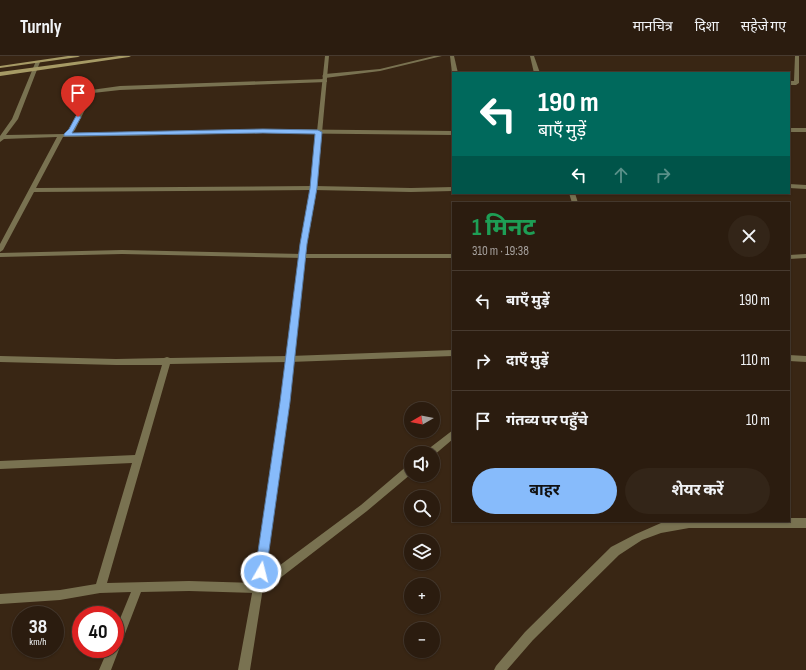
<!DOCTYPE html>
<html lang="hi">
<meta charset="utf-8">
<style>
body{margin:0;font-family:"Sofia Sans Condensed","Noto Sans Devanagari",sans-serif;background:#332518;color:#f1f3f6;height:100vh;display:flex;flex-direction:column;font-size:15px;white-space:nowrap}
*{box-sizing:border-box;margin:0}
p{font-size:13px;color:#a6a19e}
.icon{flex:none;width:22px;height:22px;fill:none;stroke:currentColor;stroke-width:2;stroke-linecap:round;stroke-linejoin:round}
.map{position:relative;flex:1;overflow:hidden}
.details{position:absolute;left:452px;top:146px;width:338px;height:320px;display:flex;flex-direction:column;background:#2b1c0f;border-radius:0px;box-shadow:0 1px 3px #0004,0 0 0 1px #473a2f}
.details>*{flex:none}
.guide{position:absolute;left:452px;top:16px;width:338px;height:122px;border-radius:0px;box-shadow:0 1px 3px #0004,0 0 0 1px #473a2f;background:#00695c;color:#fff;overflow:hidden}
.needle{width:26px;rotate:261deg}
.tools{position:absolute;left:404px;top:346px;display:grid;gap:8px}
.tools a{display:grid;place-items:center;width:36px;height:36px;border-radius:50%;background:#2b1c0f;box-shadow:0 1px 3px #0004,0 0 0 1px #473a2f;font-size:20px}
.speed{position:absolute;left:12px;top:550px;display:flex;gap:8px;font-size:20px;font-weight:700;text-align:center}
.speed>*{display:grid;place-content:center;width:52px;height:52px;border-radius:50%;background:#2b1c0f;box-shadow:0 1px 3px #0004,0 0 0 1px #473a2f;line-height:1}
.speed small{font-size:10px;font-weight:400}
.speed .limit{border:6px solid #d22;background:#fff;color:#111}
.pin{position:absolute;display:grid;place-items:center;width:34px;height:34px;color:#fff;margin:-41px -17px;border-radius:50% 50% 50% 0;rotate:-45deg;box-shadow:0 0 4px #0007}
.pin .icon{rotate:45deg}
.me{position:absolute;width:44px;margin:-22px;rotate:8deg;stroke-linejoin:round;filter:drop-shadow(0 0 3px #0008)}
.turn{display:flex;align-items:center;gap:14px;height:84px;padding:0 20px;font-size:18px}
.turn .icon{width:52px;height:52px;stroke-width:2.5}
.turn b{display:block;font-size:28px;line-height:34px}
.lanes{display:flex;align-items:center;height:38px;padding:0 20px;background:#0003;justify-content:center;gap:20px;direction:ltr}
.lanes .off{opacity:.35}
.round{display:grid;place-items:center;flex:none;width:42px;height:42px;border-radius:21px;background:#332518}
.summary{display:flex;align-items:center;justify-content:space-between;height:68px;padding:0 20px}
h1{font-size:24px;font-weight:700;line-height:30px;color:#1e9e55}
.cta{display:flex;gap:8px;margin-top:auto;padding:8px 20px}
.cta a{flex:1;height:46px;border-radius:24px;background:#87bbfb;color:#111;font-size:16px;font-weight:700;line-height:46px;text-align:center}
.cta a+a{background:#332518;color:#f1f3f6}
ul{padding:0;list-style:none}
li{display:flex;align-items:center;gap:12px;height:60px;padding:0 20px;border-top:1px solid #473a2f}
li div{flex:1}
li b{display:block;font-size:15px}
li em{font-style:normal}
header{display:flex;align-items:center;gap:24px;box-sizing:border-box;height:56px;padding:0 20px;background:#2b1c0f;border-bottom:1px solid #473a2f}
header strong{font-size:19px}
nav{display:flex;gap:22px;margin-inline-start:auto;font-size:14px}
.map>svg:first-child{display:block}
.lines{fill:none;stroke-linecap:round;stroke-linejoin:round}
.minor{fill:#797251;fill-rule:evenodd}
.tertiary{fill:#797251;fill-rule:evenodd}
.secondary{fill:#a69a65;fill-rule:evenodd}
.route{fill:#87bbfb;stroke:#587aa3}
</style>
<header>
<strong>Turnly</strong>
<nav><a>मानचित्र</a><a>दिशा</a><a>सहेजे गए</a></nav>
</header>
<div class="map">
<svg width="806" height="614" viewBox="0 0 806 614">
<rect width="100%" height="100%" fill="#392614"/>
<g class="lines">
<g class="minor">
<polygon points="434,0 442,0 380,15 325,22 322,20 325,18 380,13"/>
<polygon points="450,0 454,0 458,17 452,17"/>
<polygon points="530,0 534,0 540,17 534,17"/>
<polygon points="795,0 799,0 799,27 796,29 789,29 789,25 794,25"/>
<polygon points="36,5 40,6 18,63 6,79 64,78 70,73 88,36 91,34 120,30 325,23 327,24 327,26 120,34 93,37 75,74 71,78 263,73 453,75 453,79 263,77 63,81 36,132 314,130 411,132 453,131 453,135 411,136 314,134 34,136 3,194 0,196 0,188 57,81 4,83 0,86 0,80 12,63"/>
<rect x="789" y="72" width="17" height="4"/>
<polygon points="789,128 806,129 806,133 789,132"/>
<polygon points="569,137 575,137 578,147 572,147"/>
<polygon points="122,194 303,198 453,198 453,202 303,202 122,198 0,201 0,197"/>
<polygon points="806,198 806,202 789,203 789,199"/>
<polygon points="453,294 453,300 290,306 170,308 107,527 189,525 256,527 361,449 408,409 411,408 411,418 367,455 262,536 258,537 189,535 141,536 111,614 99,614 108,593 115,593 115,575 131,536 100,537 60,544 0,548 0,538 60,534 96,528 132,407 0,413 0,405 135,399 162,309 116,309 0,306 0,300 116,303 164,302 167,301 170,302 290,300"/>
<polygon points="789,299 806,300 806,306 789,305"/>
<polygon points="453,374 453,383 433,400 433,397 426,397 427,394"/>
<polygon points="789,462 806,462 806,472 689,472 661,477 642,484 619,499 533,584 507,614 494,614 496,610 525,576 611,491 636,478 661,467 673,465 789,465"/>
</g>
<polygon class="tertiary" points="325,0 329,0 317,132 307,188 289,346 263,532 250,614 238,614 253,532 281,346 301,188 311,132"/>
<g class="secondary">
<polygon points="68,0 80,0 78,1 0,12 0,10"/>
<polygon points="119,0 131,0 129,1 0,20 0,16"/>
</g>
</g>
<polygon class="route" points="78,59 81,61 72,77 263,73 318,74 322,76 317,132 307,188 290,346 266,516 265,521 261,522 257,521 255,516 280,346 300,188 310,132 315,78 263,77 64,80 64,78 69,73 76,60"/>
</svg>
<div class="tools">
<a><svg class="needle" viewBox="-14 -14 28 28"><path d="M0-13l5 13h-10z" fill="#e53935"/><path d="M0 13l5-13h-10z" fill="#a6a19e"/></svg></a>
<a><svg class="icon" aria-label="sound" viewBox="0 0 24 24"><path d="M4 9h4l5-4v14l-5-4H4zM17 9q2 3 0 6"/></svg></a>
<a><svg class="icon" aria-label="search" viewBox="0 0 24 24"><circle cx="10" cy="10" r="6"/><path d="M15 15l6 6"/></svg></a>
<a><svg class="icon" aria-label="layers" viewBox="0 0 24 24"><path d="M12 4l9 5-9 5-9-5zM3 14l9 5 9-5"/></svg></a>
<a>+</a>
<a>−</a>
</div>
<div class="speed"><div>38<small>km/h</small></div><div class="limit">40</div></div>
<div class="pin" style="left:78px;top:61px;background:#d93025"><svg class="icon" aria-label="arrive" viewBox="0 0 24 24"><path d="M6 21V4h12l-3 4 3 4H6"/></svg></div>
<svg class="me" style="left:261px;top:516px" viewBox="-20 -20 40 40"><circle r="17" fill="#87bbfb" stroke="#fff" stroke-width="3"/><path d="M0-11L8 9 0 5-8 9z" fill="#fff"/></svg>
<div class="guide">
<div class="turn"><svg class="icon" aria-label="left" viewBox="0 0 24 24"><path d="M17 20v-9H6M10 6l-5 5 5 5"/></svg><div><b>190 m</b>बाएँ मुड़ें</div></div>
<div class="lanes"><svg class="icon" aria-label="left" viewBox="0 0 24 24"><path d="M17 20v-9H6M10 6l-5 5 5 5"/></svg><svg class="icon off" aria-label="ahead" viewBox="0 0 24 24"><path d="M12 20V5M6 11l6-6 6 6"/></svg><svg class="icon off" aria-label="right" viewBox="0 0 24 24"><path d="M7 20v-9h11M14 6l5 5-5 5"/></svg></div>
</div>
<section class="details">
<div class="summary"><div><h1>1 मिनट</h1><p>310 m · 19:38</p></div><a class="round"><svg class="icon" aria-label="close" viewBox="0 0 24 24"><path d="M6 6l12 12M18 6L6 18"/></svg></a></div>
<ul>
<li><svg class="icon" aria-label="left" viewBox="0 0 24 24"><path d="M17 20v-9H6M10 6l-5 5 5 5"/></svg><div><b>बाएँ मुड़ें</b></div><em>190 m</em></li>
<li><svg class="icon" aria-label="right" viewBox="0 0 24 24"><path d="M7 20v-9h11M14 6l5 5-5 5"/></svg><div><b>दाएँ मुड़ें</b></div><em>110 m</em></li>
<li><svg class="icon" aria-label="arrive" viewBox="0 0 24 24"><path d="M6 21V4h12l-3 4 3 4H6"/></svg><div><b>गंतव्य पर पहुँचे</b></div><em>10 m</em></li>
</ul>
<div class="cta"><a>बाहर</a><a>शेयर करें</a></div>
</section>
</div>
